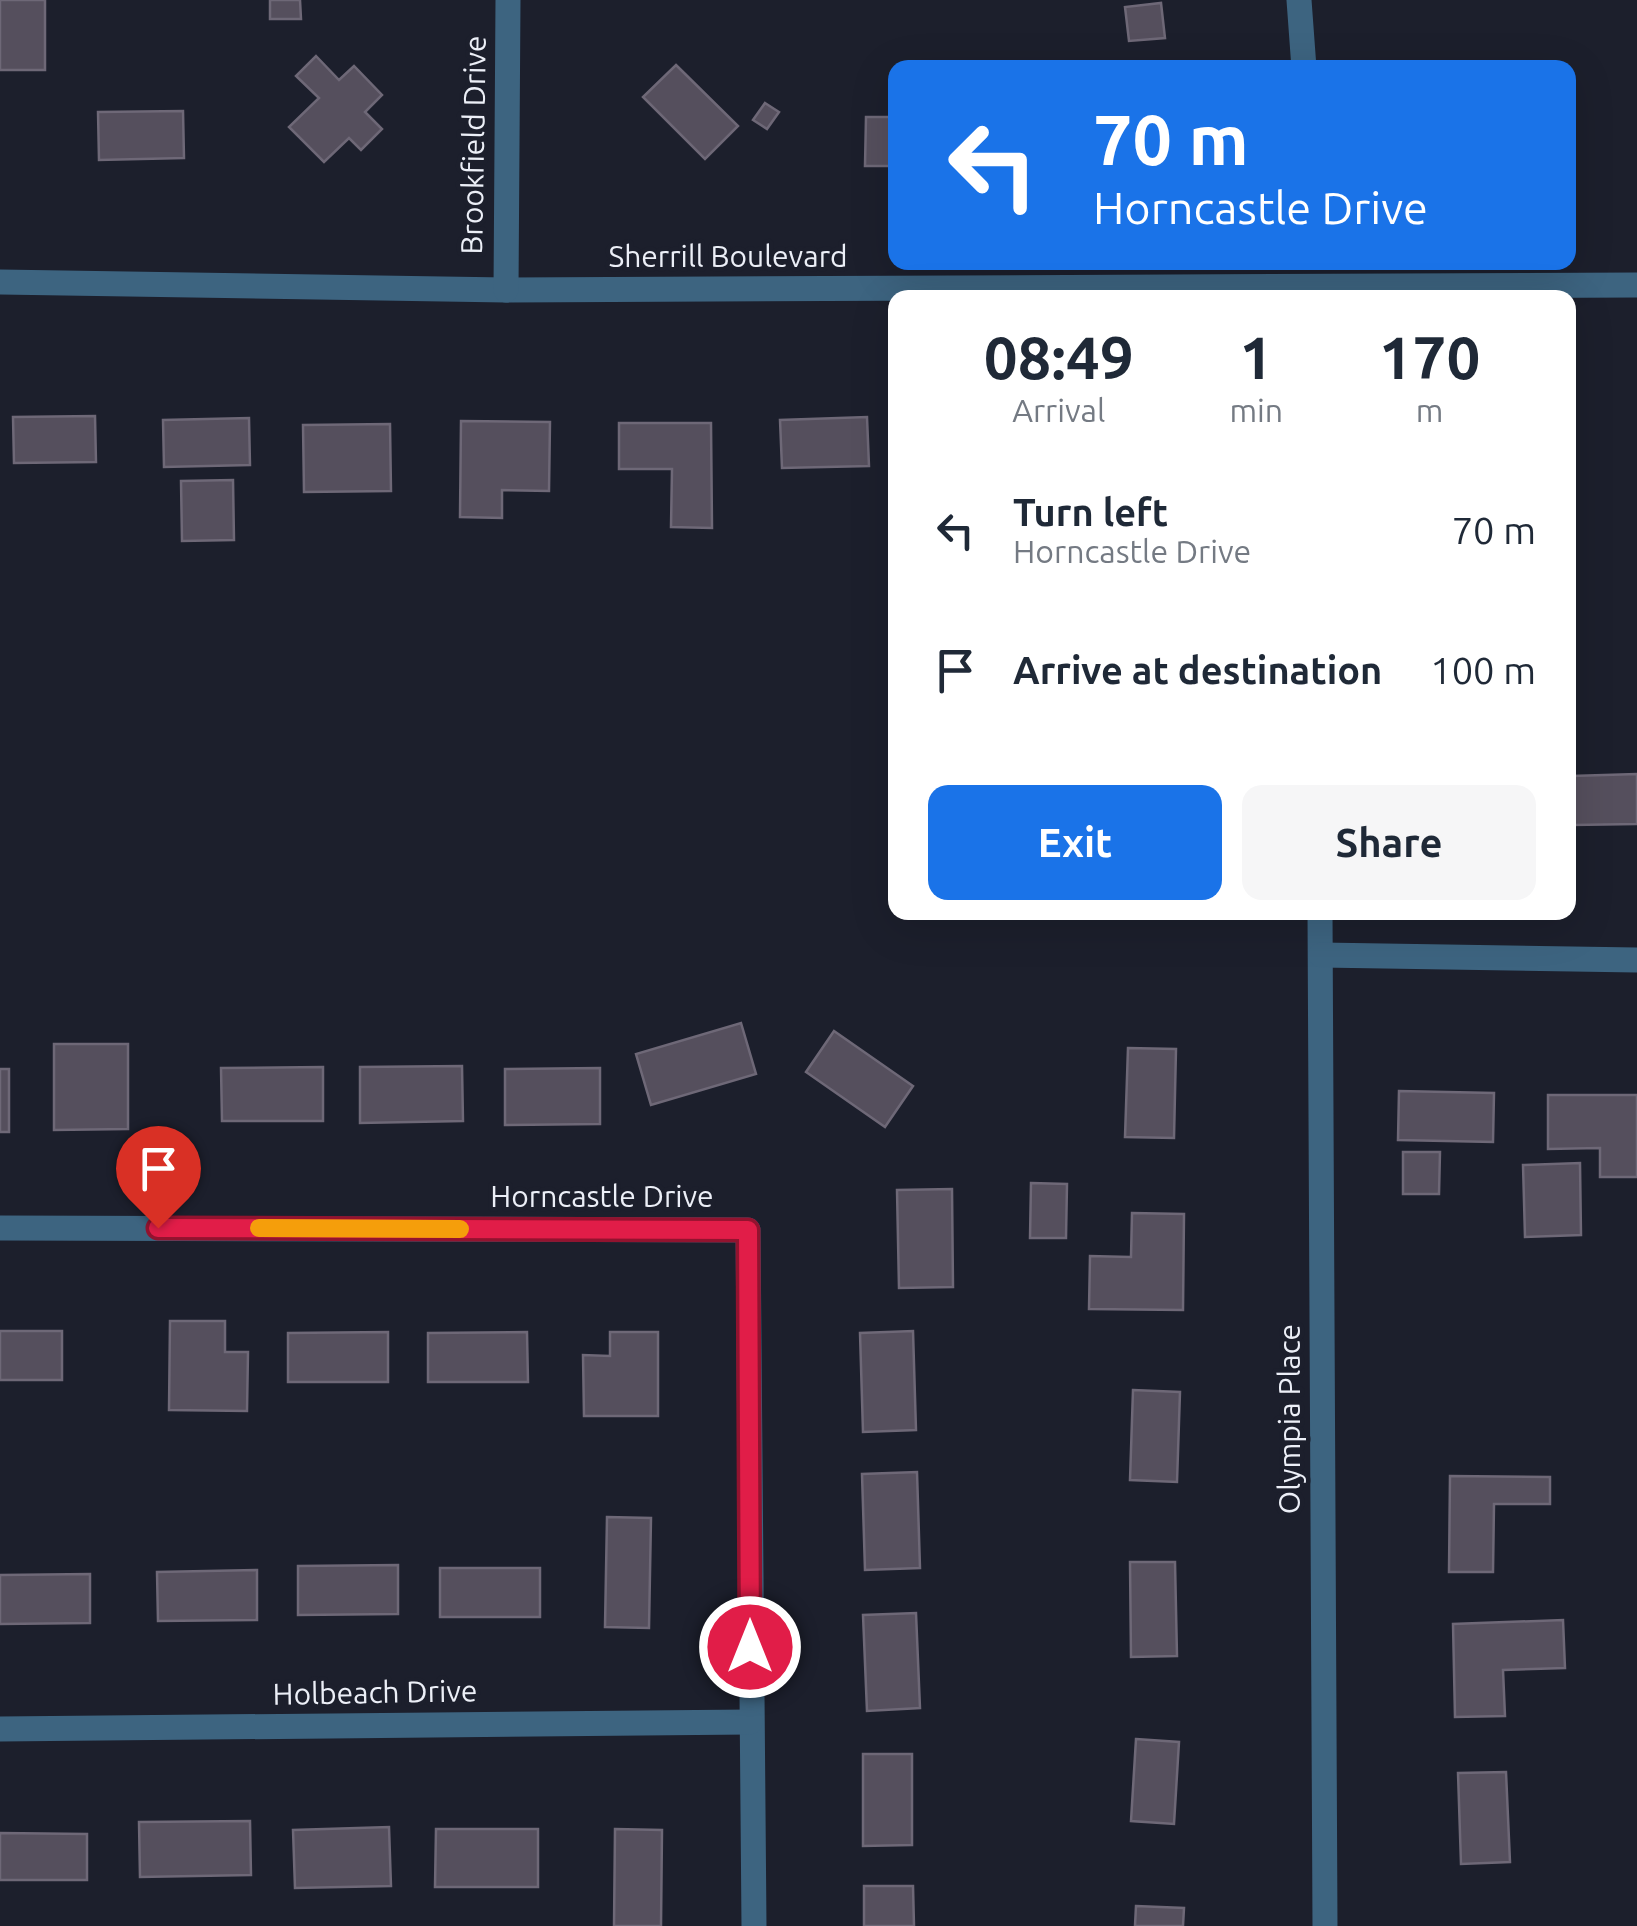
<!DOCTYPE html>
<style>
body{margin:0;font-family:Ubuntu,sans-serif;background:#f6f6f7;color:#1f2937;height:100vh;display:flex;flex-direction:column;font-size:38px;white-space:nowrap}
*{box-sizing:border-box;margin:0}
p{font-size:32px;color:#747a83}
.icon{flex:none;width:55px;height:55px;fill:none;stroke:currentColor;stroke-width:2;stroke-linecap:round;stroke-linejoin:round}
.map{position:relative;flex:1;overflow:hidden}
.panel{position:absolute;left:888px;top:290px;width:688px;height:630px;display:flex;flex-direction:column;background:#fff;border-radius:20px;box-shadow:0 10px 40px #0002}
.panel>*{flex:none}
.guide{position:absolute;left:888px;top:60px;width:688px;height:210px;border-radius:20px;box-shadow:0 10px 40px #0002;background:#1a73e8;color:#fff;overflow:hidden}
.pin{position:absolute;display:grid;place-items:center;width:85px;height:85px;color:#fff;margin:-102px -42px;border-radius:50% 50% 50% 0;rotate:-45deg;box-shadow:0 0 10px #0007}
.pin .icon{rotate:45deg}
.me{position:absolute;width:110px;margin:-55px;rotate:0deg;stroke-linejoin:round;filter:drop-shadow(0 0 8px #0008)}
.turn{display:flex;align-items:center;gap:35px;height:210px;padding:0 40px;font-size:45px}
.turn .icon{width:130px;height:130px;stroke-width:2.5}
.turn b{display:block;font-size:70px;line-height:85px}
.eta{display:flex;justify-content:space-evenly;align-items:center;height:170px;text-align:center}
.eta b{font-size:60px;font-weight:700;line-height:70px}
.cta{display:flex;gap:20px;margin-top:auto;padding:20px 40px}
.cta a{flex:1;height:115px;border-radius:20px;background:#1a73e8;color:#fff;font-size:40px;font-weight:700;line-height:115px;text-align:center}
.cta a+a{background:#f6f6f7;color:#1f2937}
ul{padding:0;list-style:none}
li{display:flex;align-items:center;gap:30px;height:140px;padding:0 40px}
li div{flex:1}
li b{display:block;font-size:38px}
li em{font-style:normal}
.map>svg:first-child{display:block}
.building{fill:#554f5d;stroke:#6e6877;stroke-width:2.5}
.lines{fill:none;stroke-linecap:round;stroke-linejoin:round}
.minor{stroke:#3d6480;stroke-width:25}
.route-casing{stroke:#92132f;stroke-width:25}
.route{stroke:#e11d48;stroke-width:18}
.slow{stroke:#f59e0b;stroke-width:18}
.labels{text-anchor:middle;stroke-width:9;stroke-linejoin:round;paint-order:stroke}
.street-label{font-size:30px;fill:#eceff7;stroke:#1c1f2c}
</style>
<div class="map">
<svg width="1637" height="1926" viewBox="0 0 1637 1926">
<rect width="100%" height="100%" fill="#1c1f2c"/>
<g class="building">
<rect x="0" y="0" width="45" height="70"/>
<polygon points="270,0 300,0 301,19 270,19"/>
<polygon points="1161,3 1165,38 1129,41 1125,7"/>
<polygon points="316,56 339,80 354,66 382,95 365,112 382,129 361,150 349,138 324,162 289,127 319,98 296,76"/>
<polygon points="676,65 738,126 705,159 643,97"/>
<polygon points="765,103 779,112 767,129 753,120"/>
<polygon points="183,111 184,158 99,160 98,112"/>
<polygon points="866,117 895,117 895,166 865,166"/>
<polygon points="95,416 96,462 14,463 13,417"/>
<polygon points="867,417 869,466 782,468 780,420"/>
<polygon points="249,418 250,465 164,467 163,420"/>
<polygon points="461,421 550,422 549,491 502,490 502,518 460,517"/>
<polygon points="619,423 711,423 712,528 671,527 672,469 619,469"/>
<polygon points="390,424 391,491 304,492 303,425"/>
<polygon points="233,480 234,540 182,541 181,481"/>
<polygon points="1637,774 1637,824 1573,825 1572,776"/>
<polygon points="741,1023 756,1074 651,1105 636,1054"/>
<polygon points="834,1031 913,1086 885,1127 806,1072"/>
<polygon points="54,1044 128,1044 128,1129 54,1130"/>
<polygon points="1128,1048 1176,1049 1174,1138 1125,1137"/>
<polygon points="462,1066 463,1121 360,1123 360,1067"/>
<polygon points="323,1067 323,1121 222,1121 221,1068"/>
<polygon points="600,1068 600,1124 505,1125 505,1069"/>
<rect x="0" y="1069" width="9" height="63"/>
<polygon points="1399,1091 1494,1093 1493,1142 1398,1140"/>
<polygon points="1548,1095 1637,1095 1637,1177 1600,1177 1600,1148 1548,1149"/>
<polygon points="1403,1152 1440,1152 1439,1194 1403,1194"/>
<polygon points="1580,1163 1581,1235 1525,1237 1523,1165"/>
<polygon points="1031,1183 1067,1184 1066,1238 1030,1238"/>
<polygon points="952,1189 953,1287 899,1288 897,1190"/>
<polygon points="1132,1213 1184,1214 1183,1310 1089,1309 1090,1256 1131,1257"/>
<polygon points="170,1321 225,1321 225,1352 248,1352 247,1411 169,1410"/>
<rect x="0" y="1331" width="62" height="49"/>
<polygon points="913,1331 916,1430 863,1432 860,1333"/>
<polygon points="388,1332 388,1382 288,1382 288,1333"/>
<polygon points="527,1332 528,1382 428,1382 428,1333"/>
<polygon points="610,1332 658,1332 658,1416 584,1416 583,1355 610,1356"/>
<polygon points="1133,1390 1180,1392 1177,1482 1130,1480"/>
<polygon points="917,1472 920,1568 865,1570 862,1474"/>
<polygon points="1450,1476 1550,1477 1550,1504 1494,1504 1493,1572 1449,1572"/>
<polygon points="607,1517 651,1518 649,1628 605,1627"/>
<polygon points="1130,1562 1175,1562 1177,1656 1131,1657"/>
<polygon points="398,1565 398,1614 298,1615 298,1566"/>
<rect x="440" y="1568" width="100" height="49"/>
<polygon points="257,1570 257,1620 158,1621 157,1572"/>
<polygon points="90,1574 90,1623 0,1624 0,1575"/>
<polygon points="916,1613 920,1708 867,1711 863,1615"/>
<polygon points="1563,1620 1565,1668 1503,1670 1505,1716 1455,1717 1453,1624"/>
<polygon points="1136,1739 1179,1742 1174,1824 1131,1821"/>
<polygon points="863,1754 912,1754 912,1845 863,1846"/>
<polygon points="1506,1772 1510,1862 1461,1864 1458,1773"/>
<polygon points="250,1821 251,1875 140,1877 139,1822"/>
<polygon points="389,1827 391,1886 295,1888 293,1830"/>
<polygon points="436,1829 538,1829 538,1887 435,1887"/>
<polygon points="615,1829 662,1830 661,1926 614,1926"/>
<polygon points="0,1833 87,1834 87,1880 0,1880"/>
<polygon points="864,1886 913,1886 914,1926 864,1926"/>
<polygon points="1136,1906 1184,1908 1183,1926 1135,1926"/>
</g>
<g class="lines">
<g class="minor">
<polyline points="1299,0 1304,68"/>
<polyline points="0,282 506,290 1637,285"/>
<polyline points="506,290 508,0"/>
<polyline points="1320,912 1325,1926"/>
<polyline points="1321,955 1637,960"/>
<polyline points="0,1228 748,1230 754,1926"/>
<polyline points="0,1729 750,1722"/>
</g>
</g>
<g class="lines">
<defs>
<polyline id="route" points="158,1228 748,1230 750,1647"/>
</defs>
<use href="#route" class="route-casing"/>
<use href="#route" class="route"/>
<polyline class="slow" points="259,1228 460,1229"/>
</g>
<g class="labels">
<g class="street-label">
<text transform="translate(474 145) rotate(-89)" y="10">Brookfield Drive</text>
<text x="728" y="267">Sherrill Boulevard</text>
<text x="602" y="1207">Horncastle Drive</text>
<text transform="translate(1290 1419) rotate(-90)" y="10">Olympia Place</text>
<text transform="translate(375 1693) rotate(-1)" y="10">Holbeach Drive</text>
</g>
</g>
</svg>
<div class="pin" style="left:158px;top:1228px;background:#d93025"><svg class="icon" aria-label="arrive" viewBox="0 0 24 24"><path d="M6 21V4h12l-3 4 3 4H6"/></svg></div>
<svg class="me" style="left:750px;top:1647px" viewBox="-20 -20 40 40"><circle r="17" fill="#e11d48" stroke="#fff" stroke-width="3"/><path d="M0-11L8 9 0 5-8 9z" fill="#fff"/></svg>
<div class="guide">
<div class="turn"><svg class="icon" aria-label="left" viewBox="0 0 24 24"><path d="M17 20v-9H6M10 6l-5 5 5 5"/></svg><div><b>70 m</b>Horncastle Drive</div></div>
</div>
<section class="panel">
<div class="eta">
<div><b>08:49</b><p>Arrival</p></div>
<div><b>1</b><p>min</p></div>
<div><b>170</b><p>m</p></div>
</div>
<ul>
<li><svg class="icon" aria-label="left" viewBox="0 0 24 24"><path d="M17 20v-9H6M10 6l-5 5 5 5"/></svg><div><b>Turn left</b><p>Horncastle Drive</p></div><em>70 m</em></li>
<li><svg class="icon" aria-label="arrive" viewBox="0 0 24 24"><path d="M6 21V4h12l-3 4 3 4H6"/></svg><div><b>Arrive at destination</b></div><em>100 m</em></li>
</ul>
<div class="cta"><a>Exit</a><a>Share</a></div>
</section>
</div>
